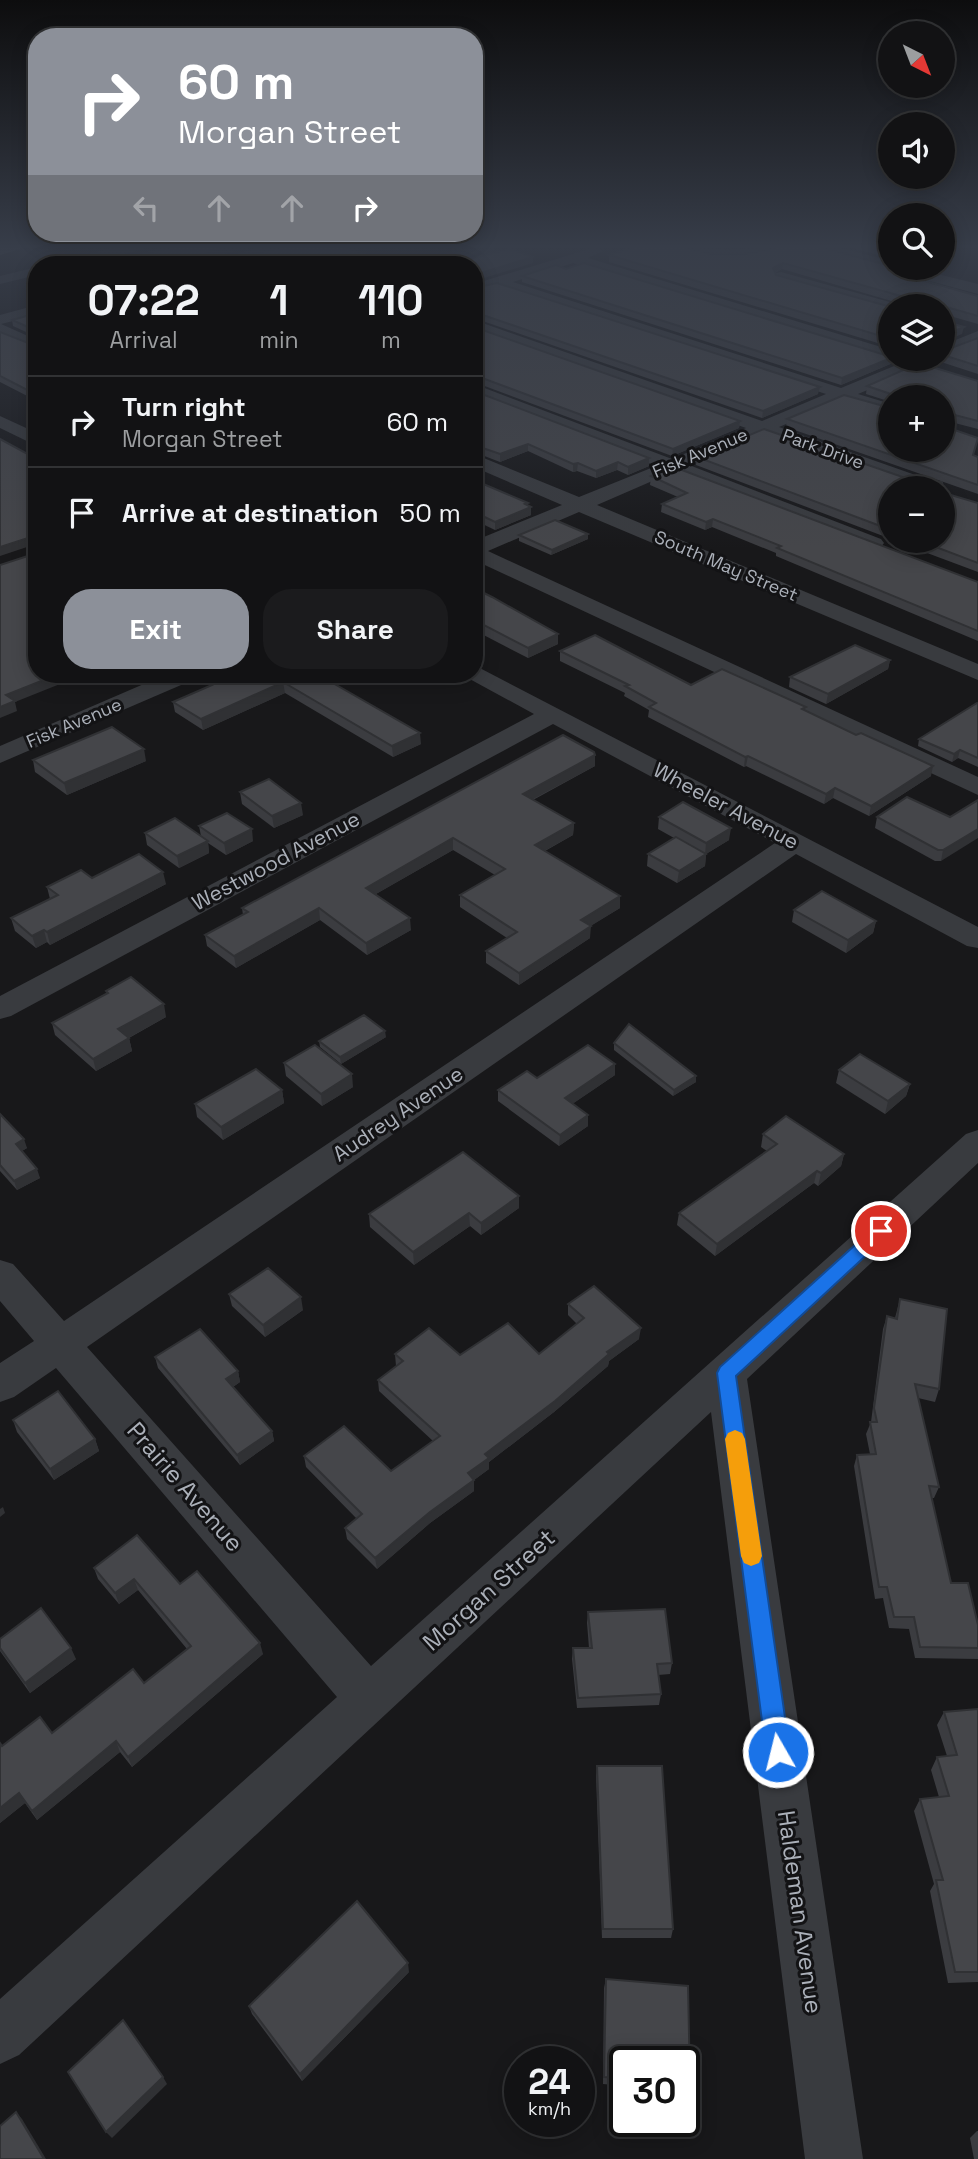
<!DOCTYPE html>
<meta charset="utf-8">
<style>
body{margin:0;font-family:"Space Grotesk",sans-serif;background:#1b1b1d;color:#f1f3f6;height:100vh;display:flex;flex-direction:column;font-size:26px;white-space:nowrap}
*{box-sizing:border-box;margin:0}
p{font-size:23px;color:#9c9ea0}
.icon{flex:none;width:38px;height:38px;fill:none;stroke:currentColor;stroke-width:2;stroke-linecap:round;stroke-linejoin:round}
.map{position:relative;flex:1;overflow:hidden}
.details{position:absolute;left:28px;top:256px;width:455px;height:427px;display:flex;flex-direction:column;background:#121214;border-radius:28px;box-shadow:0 4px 18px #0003,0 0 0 2px #313234}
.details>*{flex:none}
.banner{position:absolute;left:28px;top:28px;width:455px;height:214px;border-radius:28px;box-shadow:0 4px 18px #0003,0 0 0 2px #313234;background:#8c9099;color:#fff;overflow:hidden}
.needle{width:46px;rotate:138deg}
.controls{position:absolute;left:878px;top:21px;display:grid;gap:14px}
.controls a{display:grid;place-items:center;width:77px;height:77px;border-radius:50%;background:#121214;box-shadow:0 4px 18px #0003,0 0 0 2px #313234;font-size:35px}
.speed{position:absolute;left:504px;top:2046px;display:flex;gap:14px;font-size:35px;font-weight:700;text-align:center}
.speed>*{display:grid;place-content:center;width:91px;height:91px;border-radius:50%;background:#121214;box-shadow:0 4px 18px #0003,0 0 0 2px #313234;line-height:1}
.speed small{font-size:18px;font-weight:400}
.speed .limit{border:4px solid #111;border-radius:10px;background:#fff;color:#111}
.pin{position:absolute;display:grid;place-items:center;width:60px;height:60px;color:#fff;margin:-30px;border:4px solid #fff;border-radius:50%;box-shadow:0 2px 7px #0007}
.me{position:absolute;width:77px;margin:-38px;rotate:352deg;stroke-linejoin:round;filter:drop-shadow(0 0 5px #0008)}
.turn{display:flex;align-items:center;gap:24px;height:147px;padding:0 35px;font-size:32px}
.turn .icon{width:91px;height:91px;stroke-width:2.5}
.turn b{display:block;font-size:49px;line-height:60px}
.lanes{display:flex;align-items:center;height:66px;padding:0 35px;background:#0003;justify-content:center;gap:35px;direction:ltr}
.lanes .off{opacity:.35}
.eta{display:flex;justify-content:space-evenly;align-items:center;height:119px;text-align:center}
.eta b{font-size:42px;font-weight:600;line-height:49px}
.primary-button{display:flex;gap:14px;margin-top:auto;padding:14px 35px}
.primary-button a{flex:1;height:80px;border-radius:28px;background:#8c9099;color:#fff;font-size:28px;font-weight:600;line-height:80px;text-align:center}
.primary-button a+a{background:#1b1b1d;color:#f1f3f6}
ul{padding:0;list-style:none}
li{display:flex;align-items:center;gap:21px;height:91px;padding:0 35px;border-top:2px solid #313234}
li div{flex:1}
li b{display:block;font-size:26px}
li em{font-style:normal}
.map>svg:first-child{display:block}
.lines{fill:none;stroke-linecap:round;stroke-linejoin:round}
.minor{fill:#393b3f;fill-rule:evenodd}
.highway{fill:#666970;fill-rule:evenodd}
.wall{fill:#3b3c40}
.shaded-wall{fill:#303134}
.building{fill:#45464a;stroke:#303134;stroke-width:2}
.route{fill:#1a73e8;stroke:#114b97;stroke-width:2}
.slow{fill:#f59e0b}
.labels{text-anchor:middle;stroke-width:6;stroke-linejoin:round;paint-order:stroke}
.far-street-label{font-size:18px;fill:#abb0b9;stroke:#131315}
.street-label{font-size:21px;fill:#abb0b9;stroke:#131315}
.near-street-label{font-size:24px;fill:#abb0b9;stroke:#131315}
</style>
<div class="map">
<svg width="978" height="2159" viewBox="0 0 978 2159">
<rect width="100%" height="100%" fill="#18181a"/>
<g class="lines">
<g class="minor">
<polygon points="120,246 145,246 143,249 82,264 58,264 60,261"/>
<polygon points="266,246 290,246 288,249 230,264 207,264 209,261"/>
<path d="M672 246 728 250 783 246C764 264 691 263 672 246Z"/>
<polygon points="809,246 833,246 891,261 891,268 913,268 978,284 978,294 811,249"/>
<polygon points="596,247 603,251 588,258 891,350 891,359 896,359 885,359 573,263 513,282 841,388 911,359 933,359 931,363 858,394 891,404 891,415 843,400 779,427 941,484 944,488 943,489 916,488 763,434 689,465 881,539 884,543 881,547 867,547 673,472 597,505 978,664 978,680 579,512 488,551 978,777 978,795 474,560 474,541 562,505 474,467 474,454 579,497 656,466 474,395 474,384 672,459 746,428 474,331 474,320 762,421 826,394 497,287 474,293 474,284"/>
<polygon points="37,267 37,275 0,284 0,276"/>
<polygon points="781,272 897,304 898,306 891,306 891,312 776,279 774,276 776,273"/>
<polygon points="37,305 37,315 1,324 37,340 37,351 0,335 0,315"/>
<polygon points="978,331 978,342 943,356 943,345"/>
<polygon points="0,416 37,433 37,446 0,428"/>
<polygon points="474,665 978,927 978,948 967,946 796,854 87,1347 371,1666 966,1134 978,1130 978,1163 747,1379 863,2159 805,2159 711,1412 19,2055 0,2064 0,1999 337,1697 56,1368 14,1397 0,1402 0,1363 34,1341 0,1301 0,1260 13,1264 64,1321 775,843 553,724 11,1016 0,1019 0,996 534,714 466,677 463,674 474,674"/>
<polygon points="167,674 199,674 195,679 0,763 0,746"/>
</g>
<polygon class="highway" points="0,246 22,246 20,249 0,255"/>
</g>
<g class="wall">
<polygon points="711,246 750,246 728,247"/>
<polygon points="844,246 891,246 891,258"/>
<polygon points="681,247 711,254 901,269 900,274 978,296 978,324 943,314 943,306 895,302 782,269 775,273 776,275 891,307 891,347 609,262 609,255"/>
<polygon points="566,269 885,355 895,362 841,385 522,282 522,276"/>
<polygon points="474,288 818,394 762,418 474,318"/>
<polygon points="37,313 37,401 0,382 0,332 36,346 37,337 13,326 12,320"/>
<polygon points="474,327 740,421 739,428 672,456 474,382"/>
<polygon points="978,338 978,374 935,360 934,359 943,359 943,351"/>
<polygon points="978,381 978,429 943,420 943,397 891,397 891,402 866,394 867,386"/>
<polygon points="474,391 649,466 628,475 617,470 596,478 577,471 573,472 528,451 500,462 474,452"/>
<polygon points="787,419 976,446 973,455 978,457 978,494 786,427"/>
<polygon points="697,457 917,482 891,488 891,539 696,465"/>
<polygon points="651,476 978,582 978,641 776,556 776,553 712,527 705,530 661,512 662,504 678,497 650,485"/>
<polygon points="474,479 528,506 531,515 495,530 474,520"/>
<polygon points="944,493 978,503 978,572 895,541 943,541"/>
<polygon points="519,535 588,539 551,555 519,541"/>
<polygon points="474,588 558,634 558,644 528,658 474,630"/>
<polygon points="560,651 691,685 805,710 931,776 869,816 833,798 824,804 746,766 744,767 648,717 649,710 624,696 625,693 560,661"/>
<polygon points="890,660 888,669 826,704 789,687 790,677"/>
<polygon points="227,674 331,674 323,677 421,744 393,757 285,693 203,730 175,712 173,702 209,686 208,682"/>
<polygon points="978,704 978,767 958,758 952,762 918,746 919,739"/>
<polygon points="595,755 595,766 533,800 574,823 573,835 545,851 620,896 620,908 590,926 590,938 519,985 486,963 486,951 507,938 460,907 460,895 495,875 453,850 376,894 411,930 367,955 320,920 236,968 207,946 205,935 243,915 242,908"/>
<polygon points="33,760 146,761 67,795 35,772"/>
<polygon points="240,792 303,815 274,828 242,804"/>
<polygon points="978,800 941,861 935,861 875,828 877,817 950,817"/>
<polygon points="659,817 729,840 706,854 705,866 677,883 647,866 648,854 674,838 658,829"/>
<polygon points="199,826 253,841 226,855 208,843 209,853 179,868 147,845 145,833 201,836"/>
<polygon points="92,878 166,884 50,945 47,942 36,948 15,931 11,918 50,899 47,887"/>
<polygon points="794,910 876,921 873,933 846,953 792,922"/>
<polygon points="106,991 166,1017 129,1038 132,1051 96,1071 55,1035 52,1023 107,993"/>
<polygon points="386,1037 341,1064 320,1047 319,1041"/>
<polygon points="614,1043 696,1082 673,1096 614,1050"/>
<polygon points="284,1063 353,1087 322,1106 286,1076"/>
<polygon points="839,1070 910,1084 906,1096 885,1114 836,1083"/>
<polygon points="615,1075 572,1104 588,1115 588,1126 559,1146 498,1101 498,1090 537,1078"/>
<polygon points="282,1090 284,1103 223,1140 197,1117 195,1104"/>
<polygon points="0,1114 27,1148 22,1151 40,1178 17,1190 0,1171"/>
<polygon points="763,1134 844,1154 841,1166 818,1186 814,1183 715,1256 677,1225 679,1213 767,1151 761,1147"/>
<polygon points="519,1208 481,1235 470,1226 414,1265 370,1227 369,1214"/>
<polygon points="229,1294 303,1310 265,1337 232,1306"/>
<polygon points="900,1299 939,1389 935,1402 918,1398 939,1487 934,1498 932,1498 951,1583 978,1625 978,1659 915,1658 909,1629 889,1628 883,1598 875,1599 854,1466 857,1455 870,1454 866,1434 871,1422 883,1329 887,1316 895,1318"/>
<polygon points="568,1304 639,1339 609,1361 608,1366 554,1412 489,1462 489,1469 474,1480 474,1491 430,1523 377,1569 347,1539 345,1528 357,1519 306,1467 304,1456 391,1471 433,1441 379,1391 378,1380 396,1366 395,1354 460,1355 539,1354 577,1324 568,1315"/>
<polygon points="155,1357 238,1371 240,1382 233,1387 272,1431 274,1441 240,1465 158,1368"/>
<polygon points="13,1420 95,1439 99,1451 54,1480 17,1432"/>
<polygon points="94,1568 180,1584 263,1654 132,1767 120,1752 37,1820 25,1803 0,1823 0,1743 2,1746 52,1733 144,1683 187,1649 138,1590 119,1604 98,1579"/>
<polygon points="588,1612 672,1663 670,1674 658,1675 661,1694 659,1705 577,1708 572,1659 573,1648 589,1648 587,1623"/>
<polygon points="0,1639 76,1659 30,1693 0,1651"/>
<polygon points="978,1709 978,1982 948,1983 930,1891 934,1884 914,1811 920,1799 939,1797 931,1770 937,1757 947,1756 937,1725 944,1712"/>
<polygon points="597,1766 673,1929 671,1938 602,1938 596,1776"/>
<polygon points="409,1972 302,2081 252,2014 249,2006"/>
<polygon points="606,1979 688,1986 690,2083 687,2091 684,2091 684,2062 625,2062 625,2086 603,2084 604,1988"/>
<polygon points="977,2131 978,2131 978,2159 974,2159 970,2138"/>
</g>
<g class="shaded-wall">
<polygon points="230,246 255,246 208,258 204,264 204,258 208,252"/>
<polygon points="533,257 533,263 474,281 474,275"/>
<polygon points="783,263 782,269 772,275 773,268"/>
<polygon points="964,327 962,334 943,342 943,336"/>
<polygon points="891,358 891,359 896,359 895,362 841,385 842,378"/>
<polygon points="820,387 818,394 762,418 763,411"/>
<polygon points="740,421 739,428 672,456 673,449"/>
<polygon points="528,444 528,451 500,462 500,454"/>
<polygon points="649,458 649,466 628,475 628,467"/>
<polygon points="618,462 617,470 596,478 596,471"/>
<polygon points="578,463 577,471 573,472 573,464"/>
<polygon points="528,503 528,508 531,507 531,515 495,530 495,522"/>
<polygon points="713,519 712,527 705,530 706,522"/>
<polygon points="588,534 588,539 551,555 552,550"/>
<polygon points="34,536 36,544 0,556 0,547"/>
<polygon points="558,634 558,644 528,658 528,648"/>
<polygon points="890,660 888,669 826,704 828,694"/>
<polygon points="59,674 85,674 15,702 17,711 0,718 0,707 6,695"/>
<polygon points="312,674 331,674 313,682"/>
<polygon points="283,682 285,693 203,730 201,719"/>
<polygon points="420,733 421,744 393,757 392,746"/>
<polygon points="144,749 146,761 67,795 64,783"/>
<polygon points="960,750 958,758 952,762 954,754"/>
<polygon points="595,755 595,766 522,805 523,794"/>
<polygon points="748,756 746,766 744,767 745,757"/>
<polygon points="933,766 931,776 869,816 871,806"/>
<polygon points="835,788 833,798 824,804 826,794"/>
<polygon points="301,803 303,815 274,828 272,816"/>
<polygon points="574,823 573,835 535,856 535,845"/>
<polygon points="731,828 729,840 706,854 705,866 677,883 679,871 705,855 706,843"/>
<polygon points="252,829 253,841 226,855 224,843"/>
<polygon points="978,829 978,838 941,861 943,850"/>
<polygon points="453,838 453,850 367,899 366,888"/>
<polygon points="208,841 209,853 179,868 177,856"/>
<polygon points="163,872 166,884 50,945 47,932"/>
<polygon points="620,896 620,908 581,932 581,920"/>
<polygon points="319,908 320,920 236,968 234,956"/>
<polygon points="410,918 411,930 367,955 366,943"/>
<polygon points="876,921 873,933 846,953 848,940"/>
<polygon points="591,926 590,938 519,985 519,973"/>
<polygon points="44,930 47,942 36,948 32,936"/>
<polygon points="164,1004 166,1017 121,1042 118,1029"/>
<polygon points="385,1031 386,1037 341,1064 340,1057"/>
<polygon points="129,1038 132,1051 96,1071 93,1059"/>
<polygon points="615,1064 615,1075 565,1109 565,1098"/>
<polygon points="352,1074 353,1087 322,1106 321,1094"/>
<polygon points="696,1076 696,1082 673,1096 674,1090"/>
<polygon points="910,1084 906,1096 885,1114 888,1101"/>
<polygon points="282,1090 284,1103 223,1140 221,1127"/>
<polygon points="588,1115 588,1126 559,1146 560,1135"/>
<polygon points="24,1139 27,1148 18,1153 16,1144"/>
<polygon points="844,1154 841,1166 818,1186 821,1173"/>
<polygon points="37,1169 40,1178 17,1190 14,1181"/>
<polygon points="817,1171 814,1183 715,1256 717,1244"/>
<polygon points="519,1196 519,1208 481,1235 481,1223"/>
<polygon points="469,1213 470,1226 414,1265 413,1252"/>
<polygon points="301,1297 303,1310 265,1337 263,1325"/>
<polygon points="641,1328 639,1339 609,1361 608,1366 554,1412 489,1462 489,1469 474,1480 474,1491 430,1523 377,1569 375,1558 468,1473 485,1454 607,1352"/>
<polygon points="238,1371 240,1382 228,1390 226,1379"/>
<polygon points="272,1431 274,1441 240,1465 237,1455"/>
<polygon points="95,1439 99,1451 54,1480 50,1469"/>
<polygon points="3,1507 5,1513 0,1517 0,1509"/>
<polygon points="134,1579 138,1590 119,1604 115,1593"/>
<polygon points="260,1643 263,1654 132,1767 128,1757"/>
<polygon points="71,1648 76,1659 30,1693 25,1683"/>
<polygon points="116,1741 120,1752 37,1820 32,1811"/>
<polygon points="19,1793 25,1803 0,1823 0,1808"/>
<polygon points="408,1963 409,1972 302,2081 300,2074"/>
<polygon points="163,2077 167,2084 112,2138 106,2132"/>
<polygon points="16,2112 22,2119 46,2159 44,2159"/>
</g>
<g class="building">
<polygon points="176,246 230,246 208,252 204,258 206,260 230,260 285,246 343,246 380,260 392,256 417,264 100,264"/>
<polygon points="638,246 679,246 711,254 746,254 775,248 778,246 816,246 891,266 891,268 901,269 896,273 978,296 978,316 943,306 892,306 895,302 901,301 901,296 783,263 773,268 776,275 891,307 891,339 609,255"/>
<polygon points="871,246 891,246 891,251"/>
<polygon points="510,249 533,257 474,275 474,264 449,264"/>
<polygon points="584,263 885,355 891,353 891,358 842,378 522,276 556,265 566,269"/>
<polygon points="497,283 820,387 763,411 474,312 474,288"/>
<polygon points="37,313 37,395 0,376 0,332 36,346 37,331 12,320"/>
<polygon points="943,321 964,327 943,336"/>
<polygon points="474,327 740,421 673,449 474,375"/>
<polygon points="978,338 978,366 943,355 943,351"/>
<polygon points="919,363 978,381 978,421 943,412 943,397 894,397 894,395 867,386"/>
<polygon points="474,391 649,458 628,467 618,462 596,471 578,463 573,464 528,444 500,454 474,445"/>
<polygon points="844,395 891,408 891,450 943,450 943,426 978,438 973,455 978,457 978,485 787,419"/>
<polygon points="764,429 917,482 942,482 943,488 891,488 891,530 697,457"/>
<polygon points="0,439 37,459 37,537 34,536 0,547"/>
<polygon points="674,467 978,582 978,631 777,548 781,546 713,519 706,522 662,504 687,493 651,476"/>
<polygon points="474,480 528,503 525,504 531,507 495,522 474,512"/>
<polygon points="943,489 944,493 978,503 978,563 920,541 943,541"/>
<polygon points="555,520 588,534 552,550 519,535"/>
<polygon points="37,553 37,674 59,674 6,695 15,701 0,707 0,565"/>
<polygon points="474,588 492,597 558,634 528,648 474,620"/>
<polygon points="595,635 691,685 722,669 806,707 802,709 856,735 861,733 933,766 871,806 835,788 826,794 748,756 745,757 649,707 656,703 625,686 629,685 560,651"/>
<polygon points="855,645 890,660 828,694 790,677"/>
<polygon points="227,674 317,674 420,733 392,746 283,682 201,719 173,702 212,685 208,682"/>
<polygon points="977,703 978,704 978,758 960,750 954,754 919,739"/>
<polygon points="112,727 144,749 64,783 33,760"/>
<polygon points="563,735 594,752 595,755 523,794 574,823 535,845 620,896 581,920 591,926 519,973 486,951 517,932 460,895 505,869 453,838 366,888 410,918 366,943 319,908 234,956 205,935 248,912 242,908"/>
<polygon points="269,779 301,803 272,816 240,792"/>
<polygon points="907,797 950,817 978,800 978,829 943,850 938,850 877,817"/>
<polygon points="683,802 731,828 706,843 659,817"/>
<polygon points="227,813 252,829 224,843 199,826"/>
<polygon points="175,818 208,841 177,856 145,833"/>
<polygon points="676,837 706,854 679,871 648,854"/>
<polygon points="139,854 163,872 47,932 44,930 32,936 11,918 58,895 47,887 81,870 92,878"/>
<polygon points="822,891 876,921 848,940 794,910"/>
<polygon points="131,977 164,1004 118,1029 129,1038 93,1059 52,1023 108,993 106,991"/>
<polygon points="364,1015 385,1031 340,1057 319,1041"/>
<polygon points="629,1024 696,1076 674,1090 614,1043"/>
<polygon points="315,1045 352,1074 321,1094 284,1063"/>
<polygon points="588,1045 615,1064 565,1098 588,1115 560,1135 498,1090 527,1071 537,1078"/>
<polygon points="860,1054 910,1084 888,1101 839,1070"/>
<polygon points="256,1069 282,1090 221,1127 195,1104"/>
<polygon points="0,1114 24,1139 16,1144 37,1169 14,1181 0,1165"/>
<polygon points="786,1116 844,1154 821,1173 817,1171 717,1244 679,1213 777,1144 763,1134"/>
<polygon points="463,1152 519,1196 481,1223 469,1213 413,1252 369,1214"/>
<polygon points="268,1268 301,1297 263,1325 229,1294"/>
<polygon points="594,1286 641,1328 607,1352 609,1354 555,1401 485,1454 489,1458 468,1473 474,1480 430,1512 375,1558 345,1528 362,1514 304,1456 344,1426 391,1471 440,1436 378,1380 403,1361 395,1354 429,1328 460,1355 508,1323 539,1354 584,1318 568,1304"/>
<polygon points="900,1299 947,1309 939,1389 915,1384 939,1487 929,1486 951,1583 968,1583 978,1625 978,1648 920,1647 914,1617 894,1617 887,1587 879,1587 857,1455 876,1454 870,1422 877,1422 874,1408 887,1316 897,1319"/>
<polygon points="200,1329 238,1371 226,1379 272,1431 237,1455 155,1357"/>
<polygon points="58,1391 95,1439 50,1469 13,1420"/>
<polygon points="137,1535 180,1584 197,1571 260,1643 128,1757 116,1741 32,1811 19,1793 0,1808 0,1743 2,1746 40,1717 52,1733 133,1669 144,1683 191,1646 134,1579 115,1593 94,1568"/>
<polygon points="41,1608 71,1648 25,1683 0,1648 0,1639"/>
<polygon points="665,1609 672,1663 657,1664 661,1694 578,1698 573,1648 592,1648 588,1612"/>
<polygon points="978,1709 978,1972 955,1972 936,1880 943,1880 920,1799 949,1796 937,1757 957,1755 944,1712"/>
<polygon points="597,1766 662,1766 673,1929 603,1929"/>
<polygon points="357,1901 408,1963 300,2074 249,2006"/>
<polygon points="606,1979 688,1986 690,2083 684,2083 684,2062 625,2062 625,2078 604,2077"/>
<polygon points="123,2020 163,2077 106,2132 68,2072"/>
<polygon points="16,2112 44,2159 0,2159 0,2126"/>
</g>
<linearGradient id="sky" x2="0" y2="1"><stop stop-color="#0d0d0e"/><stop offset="0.45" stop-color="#373d49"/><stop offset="1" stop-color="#373d49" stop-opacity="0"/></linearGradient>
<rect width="978" height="548" fill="url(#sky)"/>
<polygon class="route" points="881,1225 887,1227 890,1231 887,1236 736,1376 790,1752 786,1761 778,1764 770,1761 766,1752 717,1373 720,1367 875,1227"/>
<polygon class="slow" points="735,1430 742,1433 745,1439 762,1556 759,1563 751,1566 744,1563 741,1556 725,1439 728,1433"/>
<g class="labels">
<g class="far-street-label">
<text transform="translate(823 449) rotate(20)" y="6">Park Drive</text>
<text transform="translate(700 453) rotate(-23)" y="6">Fisk Avenue</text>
<text transform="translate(726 566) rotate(23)" y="6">South May Street</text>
<text transform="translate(74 723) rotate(-23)" y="6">Fisk Avenue</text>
</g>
<g class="street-label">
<text transform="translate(726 806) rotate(28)" y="7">Wheeler Avenue</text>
<text transform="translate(276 861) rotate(-28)" y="7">Westwood Avenue</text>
<text transform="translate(398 1114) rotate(-34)" y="7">Audrey Avenue</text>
</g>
<g class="near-street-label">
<text transform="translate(185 1487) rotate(49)" y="8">Prairie Avenue</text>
<text transform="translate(489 1590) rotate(-42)" y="8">Morgan Street</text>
<text transform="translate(800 1912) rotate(82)" y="8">Haldeman Avenue</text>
</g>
</g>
</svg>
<div class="controls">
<a><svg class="needle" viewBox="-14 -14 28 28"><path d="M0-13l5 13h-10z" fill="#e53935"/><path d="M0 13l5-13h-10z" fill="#9c9ea0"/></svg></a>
<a><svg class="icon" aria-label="sound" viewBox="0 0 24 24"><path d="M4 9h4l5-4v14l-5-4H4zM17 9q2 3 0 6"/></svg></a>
<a><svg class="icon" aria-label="search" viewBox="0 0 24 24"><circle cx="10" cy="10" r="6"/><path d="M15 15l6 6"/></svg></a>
<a><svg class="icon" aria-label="layers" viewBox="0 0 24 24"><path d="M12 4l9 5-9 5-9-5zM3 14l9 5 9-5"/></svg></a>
<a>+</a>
<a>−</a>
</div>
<div class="speed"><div>24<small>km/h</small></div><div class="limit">30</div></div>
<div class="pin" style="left:881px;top:1231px;background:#d93025"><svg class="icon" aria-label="arrive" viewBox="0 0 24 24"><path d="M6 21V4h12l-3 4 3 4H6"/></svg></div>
<svg class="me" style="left:778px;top:1752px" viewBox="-20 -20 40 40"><circle r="17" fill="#1a73e8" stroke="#fff" stroke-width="3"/><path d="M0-11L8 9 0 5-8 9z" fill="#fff"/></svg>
<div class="banner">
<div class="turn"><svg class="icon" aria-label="right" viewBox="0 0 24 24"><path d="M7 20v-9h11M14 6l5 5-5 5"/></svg><div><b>60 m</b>Morgan Street</div></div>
<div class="lanes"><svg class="icon off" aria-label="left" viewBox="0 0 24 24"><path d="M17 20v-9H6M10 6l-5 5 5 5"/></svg><svg class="icon off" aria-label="ahead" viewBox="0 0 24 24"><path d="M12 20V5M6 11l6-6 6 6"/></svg><svg class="icon off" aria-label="ahead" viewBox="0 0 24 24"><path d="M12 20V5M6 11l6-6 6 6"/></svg><svg class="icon" aria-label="right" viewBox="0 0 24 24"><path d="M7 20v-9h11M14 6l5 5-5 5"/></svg></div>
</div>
<section class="details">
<div class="eta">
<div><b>07:22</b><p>Arrival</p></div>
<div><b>1</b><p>min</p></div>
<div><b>110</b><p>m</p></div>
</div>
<ul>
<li><svg class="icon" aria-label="right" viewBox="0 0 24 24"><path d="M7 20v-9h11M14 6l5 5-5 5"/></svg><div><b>Turn right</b><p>Morgan Street</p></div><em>60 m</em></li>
<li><svg class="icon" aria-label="arrive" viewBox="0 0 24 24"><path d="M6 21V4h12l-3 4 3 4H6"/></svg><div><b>Arrive at destination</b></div><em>50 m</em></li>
</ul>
<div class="primary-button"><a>Exit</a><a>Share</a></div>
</section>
</div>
